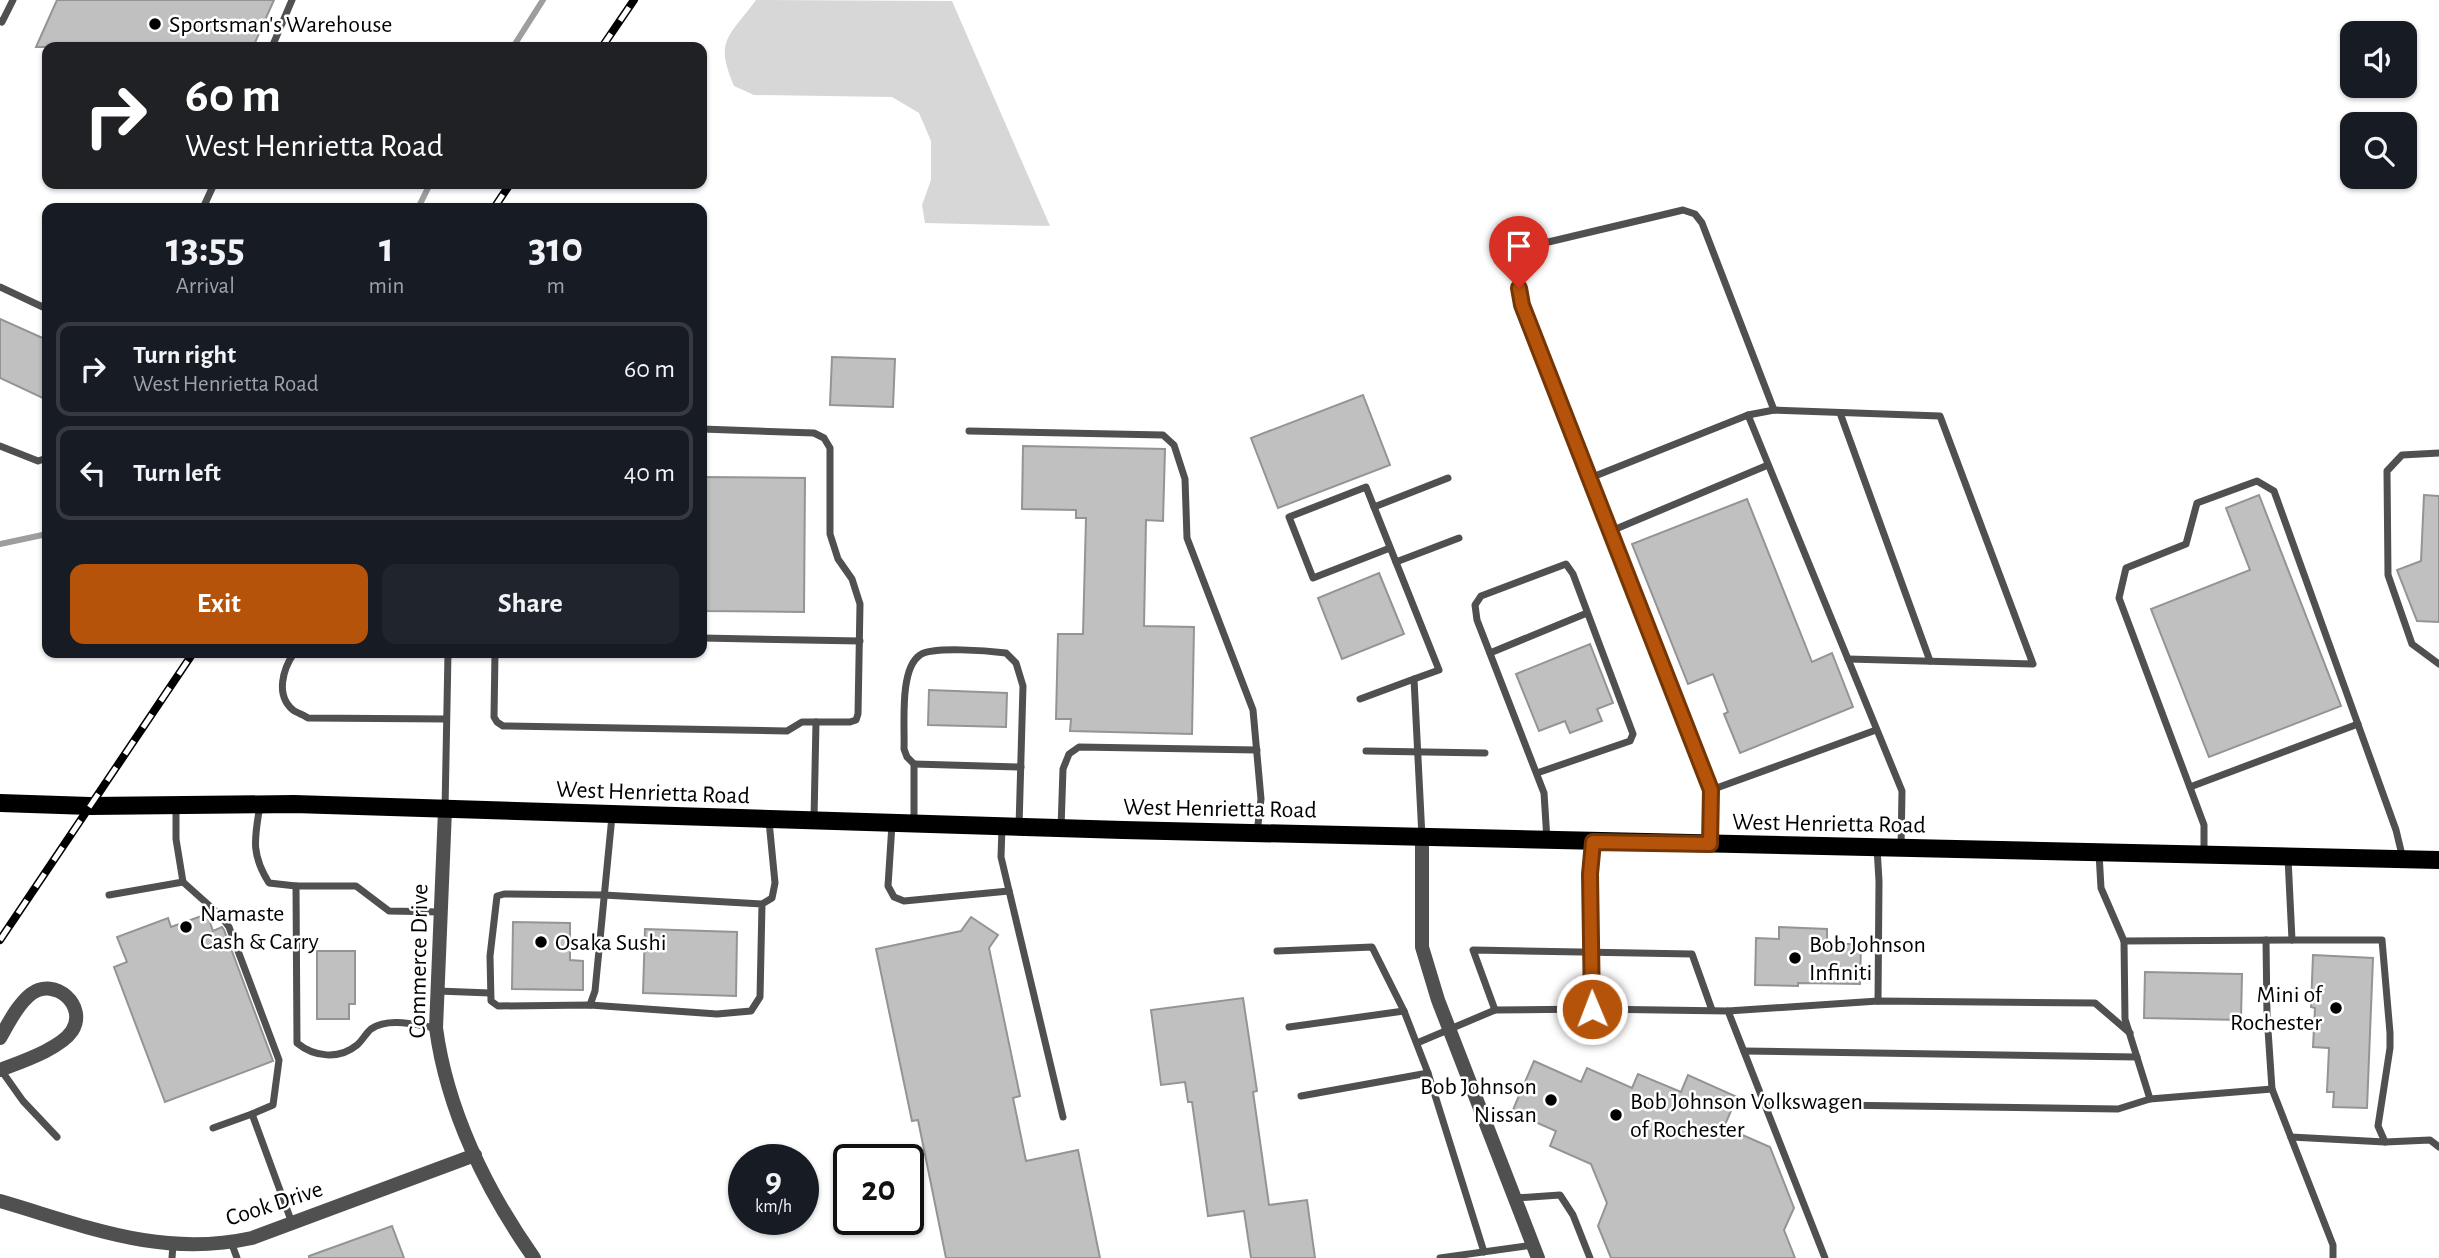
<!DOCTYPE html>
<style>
body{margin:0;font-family:"Alegreya Sans",sans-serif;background:#20242c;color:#f1f3f6;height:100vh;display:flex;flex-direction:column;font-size:26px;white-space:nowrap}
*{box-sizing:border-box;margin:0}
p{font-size:23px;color:#9ea1a6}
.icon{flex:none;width:38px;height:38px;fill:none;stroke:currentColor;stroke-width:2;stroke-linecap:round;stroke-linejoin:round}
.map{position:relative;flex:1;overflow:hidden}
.drawer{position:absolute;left:42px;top:203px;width:665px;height:455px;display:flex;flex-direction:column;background:#171b24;border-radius:14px;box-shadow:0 2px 5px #0004}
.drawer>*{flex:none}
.banner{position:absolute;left:42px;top:42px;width:665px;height:147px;border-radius:14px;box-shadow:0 2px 5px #0004;background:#202124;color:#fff;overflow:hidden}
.controls{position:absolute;left:2340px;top:21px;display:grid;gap:14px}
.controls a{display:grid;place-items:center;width:77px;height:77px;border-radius:14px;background:#171b24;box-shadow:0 2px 5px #0004;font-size:35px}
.speed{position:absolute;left:728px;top:1144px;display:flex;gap:14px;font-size:35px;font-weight:700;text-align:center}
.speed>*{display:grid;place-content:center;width:91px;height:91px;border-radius:50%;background:#171b24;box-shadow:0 2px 5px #0004;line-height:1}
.speed small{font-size:18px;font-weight:400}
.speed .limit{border:4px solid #111;border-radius:10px;background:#fff;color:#111}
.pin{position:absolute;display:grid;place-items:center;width:60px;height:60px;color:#fff;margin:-72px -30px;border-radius:50% 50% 50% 0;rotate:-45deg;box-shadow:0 0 7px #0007}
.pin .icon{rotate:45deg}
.me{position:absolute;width:77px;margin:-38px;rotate:359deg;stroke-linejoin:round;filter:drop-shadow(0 0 5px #0008)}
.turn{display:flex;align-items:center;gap:24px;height:147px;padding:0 28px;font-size:32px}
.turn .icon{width:91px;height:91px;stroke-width:2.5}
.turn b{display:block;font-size:49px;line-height:60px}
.eta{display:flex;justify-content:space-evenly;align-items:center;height:119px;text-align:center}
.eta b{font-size:42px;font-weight:700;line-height:49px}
.button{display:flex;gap:14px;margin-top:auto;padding:14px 28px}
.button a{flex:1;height:80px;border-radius:14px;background:#b45309;color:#fff;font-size:28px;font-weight:700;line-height:80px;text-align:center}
.button a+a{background:#20242c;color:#f1f3f6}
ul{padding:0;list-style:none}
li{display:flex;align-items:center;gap:21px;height:94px;margin:0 14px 10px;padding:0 14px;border:4px solid #363941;border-radius:14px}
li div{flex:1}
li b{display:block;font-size:26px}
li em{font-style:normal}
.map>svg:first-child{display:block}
.green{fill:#d7d7d7}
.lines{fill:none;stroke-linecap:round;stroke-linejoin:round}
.stream{stroke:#9e9e9e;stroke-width:6}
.building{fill:#c0c0c0;stroke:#949494;stroke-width:2}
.lane{stroke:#505050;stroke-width:7}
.street{stroke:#505050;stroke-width:14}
.primary{stroke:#000;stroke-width:18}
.rail-casing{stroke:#000;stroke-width:8}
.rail{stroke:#fff;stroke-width:5;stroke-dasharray:16;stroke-linecap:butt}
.route-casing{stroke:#753606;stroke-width:18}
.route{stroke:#b45309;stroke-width:12}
.poi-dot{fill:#000;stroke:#fff;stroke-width:2.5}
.labels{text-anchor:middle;stroke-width:5;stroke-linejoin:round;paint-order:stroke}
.poi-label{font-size:24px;fill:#000;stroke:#fff;text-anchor:start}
.street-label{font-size:24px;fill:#000;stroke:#fff}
</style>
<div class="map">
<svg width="2439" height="1258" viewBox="0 0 2439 1258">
<rect width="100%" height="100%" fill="#fff"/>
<path class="green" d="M756 0 952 1 1050 226 925 223 922 205 931 180V141L919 113 892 97 754 95 734 86C714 40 729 37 756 0Z"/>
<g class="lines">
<g class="stream">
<polyline points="513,47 543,0"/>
<polyline points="418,208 430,184"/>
<polyline points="0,544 47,534"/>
</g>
</g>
<g class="building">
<polygon points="57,0 274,0 253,47 36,47"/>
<polygon points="0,319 47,340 47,400 0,378"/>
<polygon points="832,357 895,359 893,407 830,405"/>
<polygon points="1363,395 1390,465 1278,508 1251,438"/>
<polygon points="1023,446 1165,449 1163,521 1146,520 1144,626 1194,627 1192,734 1070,731 1071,719 1056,719 1058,634 1083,634 1086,518 1076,518 1076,510 1022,509"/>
<polygon points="702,477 805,478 804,612 702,611"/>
<polygon points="2259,495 2341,706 2209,757 2151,609 2250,570 2226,508"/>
<polygon points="2424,495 2439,496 2439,622 2417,621 2397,570 2421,561"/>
<polygon points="1747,499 1812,662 1832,653 1853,707 1740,753 1724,714 1728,712 1713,674 1688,684 1632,544"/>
<polygon points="1379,573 1404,634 1342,659 1318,598"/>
<polygon points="1590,644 1613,703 1597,709 1602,721 1570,733 1565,721 1539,731 1516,674"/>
<polygon points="929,690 1007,693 1006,727 928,725"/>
<polygon points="207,914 213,931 222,927 224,930 273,1061 165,1102 114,967 127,962 117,937 168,918 171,927"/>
<polygon points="971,917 998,935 989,948 1020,1096 1013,1098 1026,1161 1078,1150 1100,1258 946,1258 918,1120 912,1121 876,949 961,931"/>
<polygon points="513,922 570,923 570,960 583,961 583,990 512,989"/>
<polygon points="1779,927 1827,929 1827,944 1861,944 1860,984 1798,983 1798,986 1755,985 1756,938 1779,939"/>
<polygon points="645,929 737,932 736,996 643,993"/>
<polygon points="317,951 355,951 355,1004 349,1004 349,1019 317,1019"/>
<polygon points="2313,955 2373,958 2367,1108 2333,1107 2334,1092 2327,1092 2329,1048 2313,1047 2315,1008 2311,1007"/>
<polygon points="2145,972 2242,974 2241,1020 2144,1018"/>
<polygon points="1243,998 1257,1091 1253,1092 1269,1205 1307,1200 1315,1258 1251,1258 1244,1211 1208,1216 1192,1102 1188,1102 1185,1082 1161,1085 1151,1010"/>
<polygon points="1534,1061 1581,1082 1587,1068 1632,1088 1638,1074 1681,1092 1688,1075 1737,1097 1724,1127 1770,1147 1794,1208 1784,1230 1795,1258 1611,1258 1598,1226 1607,1203 1591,1164 1550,1146 1556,1131 1512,1112"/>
<polygon points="392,1226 404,1258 309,1258 309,1256"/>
</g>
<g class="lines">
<g class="lane">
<polyline points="0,21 2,22 13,0"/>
<polyline points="272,47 292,0"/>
<polyline points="203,208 214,184"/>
<polyline points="0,287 47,309"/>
<polyline points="1840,413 1930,661"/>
<polyline points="1748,415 1774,410 1940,416 2033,664 1848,659"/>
<polyline points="969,431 1163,435 1174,445 1185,479 1187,538 1253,710 1261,799 1257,833"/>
<polyline points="0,446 38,461 47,458"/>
<polyline points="2439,453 2402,455 2387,471 2388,575 2412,644 2439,664"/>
<polyline points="1590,478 1522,305 1519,271 1529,254 1540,244 1683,210 1695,214 1702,223 1774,410"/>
<polyline points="1374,507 1448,478"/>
<polyline points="1611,531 1768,465"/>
<polyline points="1390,548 1313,578 1289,517 1366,487 1439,670 1414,679 1422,837"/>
<polyline points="1396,562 1459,538"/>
<polyline points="702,638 860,641"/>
<path d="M294 653C283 669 275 695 293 710 297 713 304 715 308 718L446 719"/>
<polyline points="495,653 494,717 497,722 503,726 787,731 802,722 850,722 856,720 858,714 860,604 852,579 838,559 830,534 830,448 824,438 814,433 702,429"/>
<polyline points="1490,653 1587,613"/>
<polyline points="1360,699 1414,679"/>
<polyline points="1366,751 1485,753"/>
<polyline points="914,764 1021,767"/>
<polyline points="1537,773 1630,741 1633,734 1573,574 1566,564 1481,596 1475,605 1477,620 1544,793 1547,840"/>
<polyline points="2190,787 2358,724"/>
<polyline points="1711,790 1876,730"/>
<path d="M260 805C255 837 250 853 269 883L296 886H356L389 911 441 912"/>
<polyline points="445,810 448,653"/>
<polyline points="814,819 816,722"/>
<polyline points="892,824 888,886 894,897 904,901 1009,891"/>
<path d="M914 824V764L907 757 904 749C905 726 899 669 920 655 932 646 990 651 1006 653L1016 663 1023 686 1019 827"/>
<polyline points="1002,827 1001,857 1063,1117"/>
<polyline points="1061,828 1063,769 1069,754 1079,747 1257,750"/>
<polyline points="1710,843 1711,790 1590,478 1748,415 1902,791 1901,848"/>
<polyline points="1877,848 1879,881 1878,1001"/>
<polyline points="2099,853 2101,888 2124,941 2292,940"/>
<polyline points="2204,855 2204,825 2119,598 2126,568 2186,544 2197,503 2257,481 2274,491 2396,830 2403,859"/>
<polyline points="2288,858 2292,940 2382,940 2390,1033 2390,1048 2378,1126 2385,1142 2430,1140 2439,1147"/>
<polyline points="183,882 221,916 229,927 279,1060 273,1105 252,1114 292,1223"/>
<path d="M296 886 297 1043C314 1057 339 1060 357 1045 362 1041 366 1033 371 1029 389 1017 416 1025 435 1028"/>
<polyline points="109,895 183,882 176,839 176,806"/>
<polyline points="762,904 760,997 751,1011 717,1014 590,1005 498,1006 491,1001 490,956 497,896 504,894 604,895 762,904 772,898 775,883 769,821"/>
<polyline points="2266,940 2267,1015 2272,1089"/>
<polyline points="2124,941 2125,1019 2150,1099"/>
<polyline points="1277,951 1372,947 1404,1011"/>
<polyline points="438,991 490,993"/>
<polyline points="590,1005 595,991 612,816"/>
<polyline points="1592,1009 1590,874 1593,842"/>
<polyline points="1495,1010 1473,950 1692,954 1712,1010"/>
<polyline points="1728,1011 1878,1001 2095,1003 2130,1033"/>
<polyline points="1289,1027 1404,1011 1428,1073 1484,1252"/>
<polyline points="1417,1043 1495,1010 1592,1009 1728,1011 1825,1258"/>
<polyline points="1744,1051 2137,1057"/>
<polyline points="1,1070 23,1101 57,1137"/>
<polyline points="1301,1096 1428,1073"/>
<polyline points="1765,1104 2118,1109 2150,1099 2272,1089 2333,1245 2333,1258"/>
<polyline points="213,1128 252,1114"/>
<polyline points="2291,1137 2385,1142"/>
<polyline points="1515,1198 1560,1195 1573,1215 1590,1258"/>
<polyline points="231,1242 237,1258"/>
<polyline points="172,1258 173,1245"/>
<polyline points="1440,1258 1533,1245"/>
</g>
<g class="street">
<path d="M445 810 436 1028C447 1110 486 1190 534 1258"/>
<polyline points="1422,838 1422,947 1438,1000 1538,1258"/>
<path d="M0 1038C8 1024 18 1004 31 994 55 976 88 1006 72 1031 60 1049 20 1062 0 1070"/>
<path d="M0 1201C86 1226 160 1258 252 1238L475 1155"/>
</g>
<polyline class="primary" points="0,803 90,806 294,804 1123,830 2439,860"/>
<defs>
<g id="rail">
<polyline points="602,47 634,0"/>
<polyline points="494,208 510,184"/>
<polyline points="0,940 193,653"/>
</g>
</defs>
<use href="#rail" class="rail-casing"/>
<use href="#rail" class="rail"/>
</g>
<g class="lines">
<defs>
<polyline id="route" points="1519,288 1522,305 1711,790 1710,844 1593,842 1590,874 1592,1009"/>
</defs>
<use href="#route" class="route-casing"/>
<use href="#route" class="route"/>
</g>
<g class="poi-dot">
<circle cx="155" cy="24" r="7"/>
<circle cx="186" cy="927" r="7"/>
<circle cx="541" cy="942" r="7"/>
<circle cx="1795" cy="958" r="7"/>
<circle cx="2336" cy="1008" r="7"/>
<circle cx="1551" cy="1100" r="7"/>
<circle cx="1616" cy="1115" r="7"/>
</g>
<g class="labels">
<g class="poi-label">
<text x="169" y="32">Sportsman's Warehouse</text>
<text x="200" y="921">Namaste<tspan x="200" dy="28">Cash &amp; Carry</tspan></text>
<text x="555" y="950">Osaka Sushi</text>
<text x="1809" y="952">Bob Johnson<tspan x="1809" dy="28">Infiniti</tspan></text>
<text x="2322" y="1002" text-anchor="end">Mini of<tspan x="2322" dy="28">Rochester</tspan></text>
<text x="1537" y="1094" text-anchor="end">Bob Johnson<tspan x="1537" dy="28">Nissan</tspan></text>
<text x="1630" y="1109">Bob Johnson Volkswagen<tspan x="1630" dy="28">of Rochester</tspan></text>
</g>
<g class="street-label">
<text transform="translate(653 792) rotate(2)" y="8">West Henrietta Road</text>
<text transform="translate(1220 808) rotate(1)" y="8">West Henrietta Road</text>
<text transform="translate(1829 823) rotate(1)" y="8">West Henrietta Road</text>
<text transform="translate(418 961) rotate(-89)" y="8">Commerce Drive</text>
<text transform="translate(274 1203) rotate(-18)" y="8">Cook Drive</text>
</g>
</g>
</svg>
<div class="controls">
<a><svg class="icon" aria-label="sound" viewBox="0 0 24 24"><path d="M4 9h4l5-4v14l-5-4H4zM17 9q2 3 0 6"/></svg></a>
<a><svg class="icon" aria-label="search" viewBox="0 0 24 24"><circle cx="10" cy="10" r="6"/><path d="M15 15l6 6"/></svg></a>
</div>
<div class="speed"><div>9<small>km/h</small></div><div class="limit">20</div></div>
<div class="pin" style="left:1519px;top:288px;background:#d93025"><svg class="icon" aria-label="arrive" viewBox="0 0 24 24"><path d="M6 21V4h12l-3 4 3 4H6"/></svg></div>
<svg class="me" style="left:1592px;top:1009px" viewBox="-20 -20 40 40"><circle r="17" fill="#b45309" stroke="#fff" stroke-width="3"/><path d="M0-11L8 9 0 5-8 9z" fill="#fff"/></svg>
<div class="banner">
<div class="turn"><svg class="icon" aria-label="right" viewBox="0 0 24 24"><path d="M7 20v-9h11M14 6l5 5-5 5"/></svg><div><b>60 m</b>West Henrietta Road</div></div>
</div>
<section class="drawer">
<div class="eta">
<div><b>13:55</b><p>Arrival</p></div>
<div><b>1</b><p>min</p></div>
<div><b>310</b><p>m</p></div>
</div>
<ul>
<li><svg class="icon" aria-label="right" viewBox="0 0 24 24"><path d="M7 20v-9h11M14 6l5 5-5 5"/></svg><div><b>Turn right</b><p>West Henrietta Road</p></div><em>60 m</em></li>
<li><svg class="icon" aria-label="left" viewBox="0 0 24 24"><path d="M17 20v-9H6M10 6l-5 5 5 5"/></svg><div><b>Turn left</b></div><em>40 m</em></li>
</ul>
<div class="button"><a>Exit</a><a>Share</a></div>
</section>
</div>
